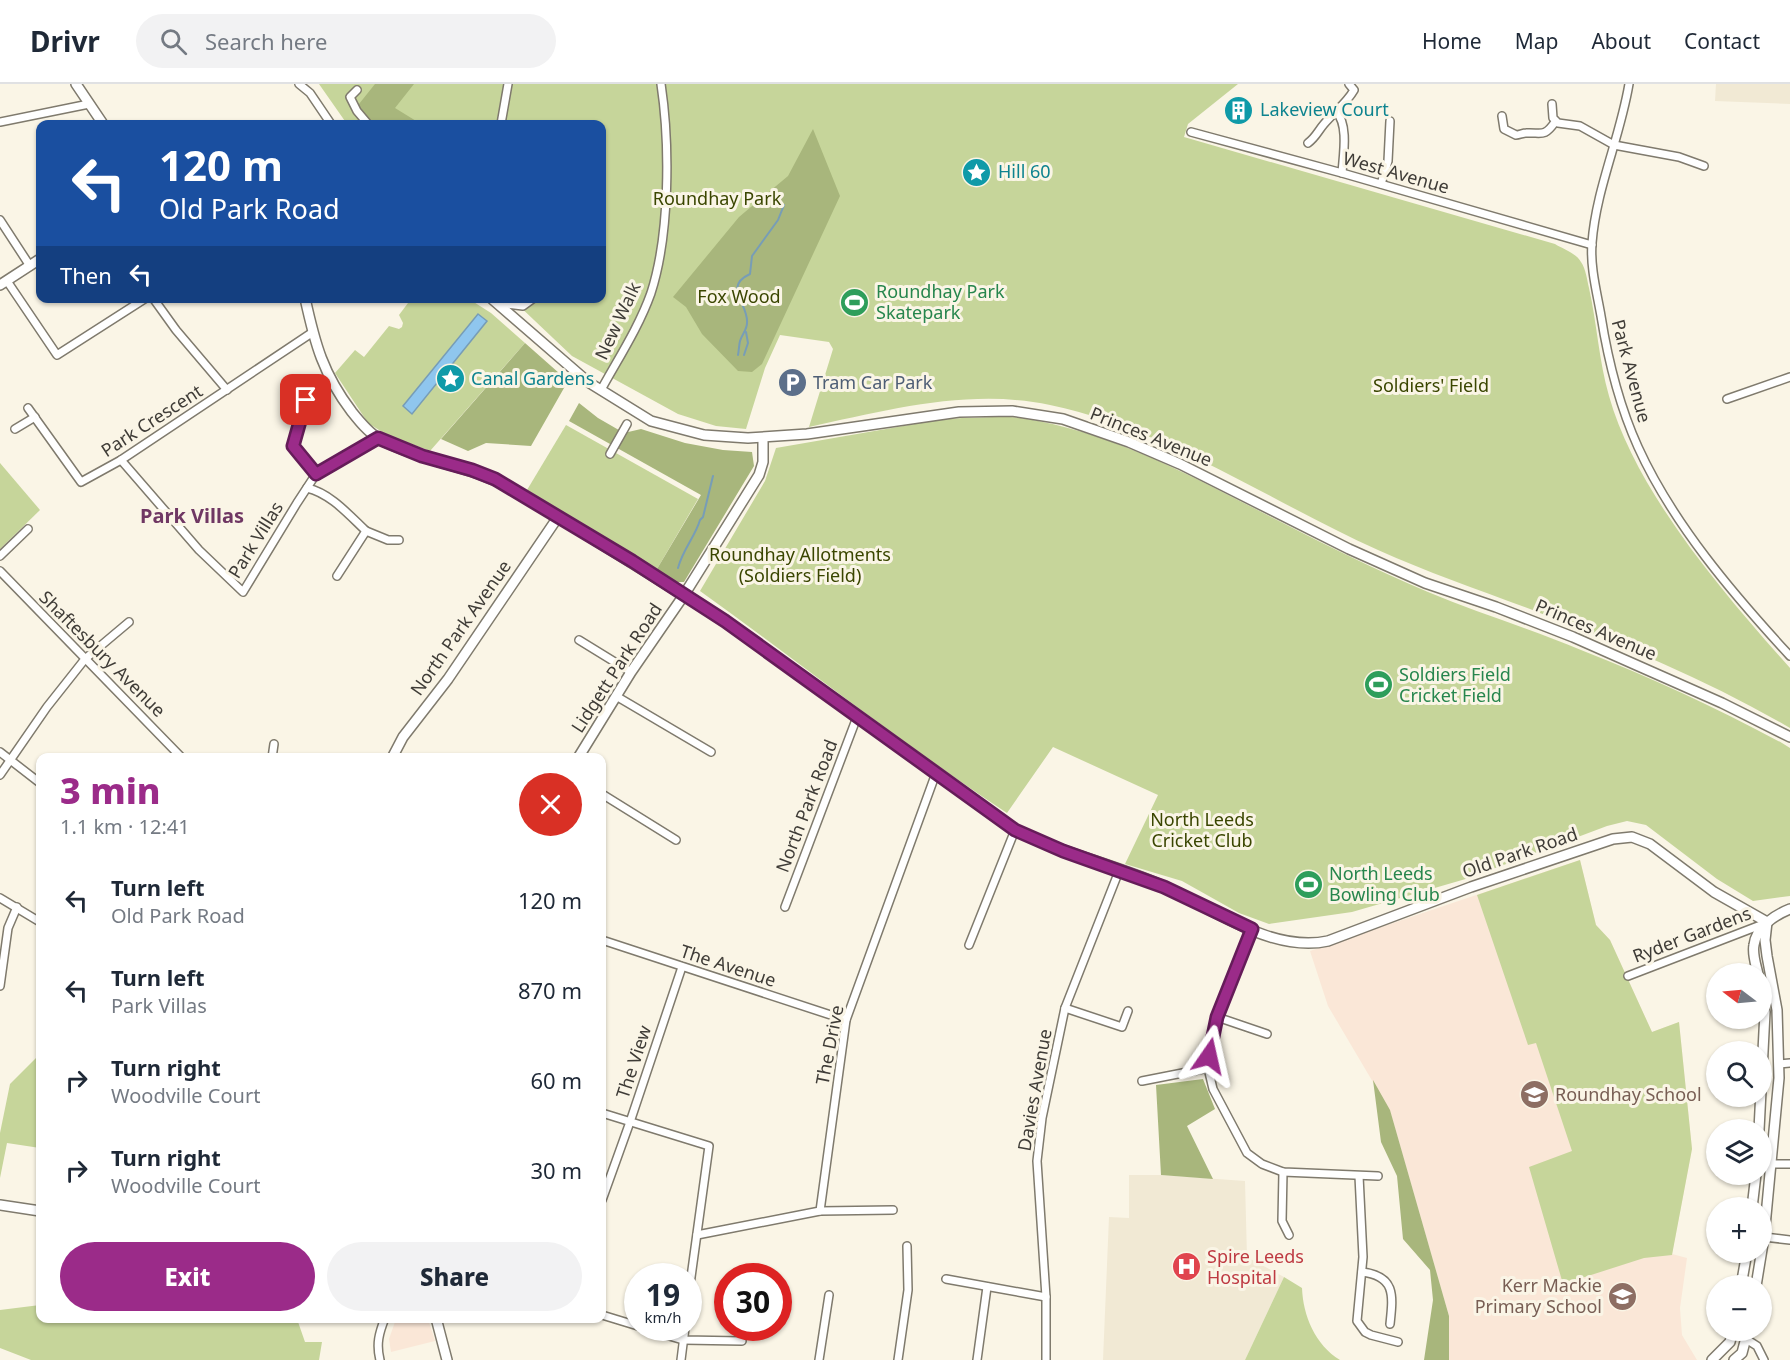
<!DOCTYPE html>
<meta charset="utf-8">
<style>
body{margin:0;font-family:"Noto Sans",sans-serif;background:#f2f2f3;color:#1f2937;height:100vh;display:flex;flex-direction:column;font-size:22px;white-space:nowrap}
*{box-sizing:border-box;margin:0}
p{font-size:20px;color:#747a83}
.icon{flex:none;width:33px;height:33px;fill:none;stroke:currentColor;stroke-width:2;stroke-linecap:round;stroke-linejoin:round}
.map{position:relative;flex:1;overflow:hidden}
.panel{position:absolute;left:36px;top:669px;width:570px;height:570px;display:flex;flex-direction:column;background:#fff;border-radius:12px;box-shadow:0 2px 4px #0004}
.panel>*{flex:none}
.guide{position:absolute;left:36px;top:36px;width:570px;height:183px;border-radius:12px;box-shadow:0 2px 4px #0004;background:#1a4fa0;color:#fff;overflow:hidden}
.needle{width:39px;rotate:286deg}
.controls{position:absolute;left:1706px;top:879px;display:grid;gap:12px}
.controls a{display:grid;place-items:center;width:66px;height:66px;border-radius:50%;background:#fff;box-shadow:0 2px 4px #0004;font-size:30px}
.speed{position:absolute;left:624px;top:1179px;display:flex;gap:12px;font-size:30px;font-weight:700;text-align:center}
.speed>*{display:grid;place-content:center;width:78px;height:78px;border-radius:50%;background:#fff;box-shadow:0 2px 4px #0004;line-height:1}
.speed small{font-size:15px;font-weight:400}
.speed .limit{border:9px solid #d22;background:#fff;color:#111}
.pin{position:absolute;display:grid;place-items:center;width:51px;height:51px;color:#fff;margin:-26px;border-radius:12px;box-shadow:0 3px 9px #0006}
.me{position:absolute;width:66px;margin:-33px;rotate:11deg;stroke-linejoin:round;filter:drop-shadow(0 0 4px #0008)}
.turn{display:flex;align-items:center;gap:21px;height:126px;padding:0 24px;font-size:27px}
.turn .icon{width:78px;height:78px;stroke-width:2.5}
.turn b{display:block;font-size:42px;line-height:51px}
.then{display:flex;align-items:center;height:57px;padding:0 24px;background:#0003;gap:12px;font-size:22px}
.round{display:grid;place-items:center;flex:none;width:63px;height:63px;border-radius:32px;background:#f2f2f3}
.overview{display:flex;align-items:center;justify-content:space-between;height:102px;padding:0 24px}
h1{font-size:36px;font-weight:800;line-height:45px;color:#9b2b89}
.action{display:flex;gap:12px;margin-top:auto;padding:12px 24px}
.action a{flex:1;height:69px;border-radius:36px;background:#9b2b89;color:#fff;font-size:24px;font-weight:800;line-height:69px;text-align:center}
.action a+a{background:#f2f2f3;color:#1f2937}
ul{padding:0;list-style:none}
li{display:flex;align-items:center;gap:18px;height:90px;padding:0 24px}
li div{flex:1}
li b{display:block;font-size:22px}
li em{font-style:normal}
header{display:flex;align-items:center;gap:36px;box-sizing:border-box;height:84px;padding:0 30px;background:#fff;border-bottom:2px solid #e0e1e3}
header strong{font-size:28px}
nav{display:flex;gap:33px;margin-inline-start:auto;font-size:21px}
.search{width:420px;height:54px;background:#f2f2f3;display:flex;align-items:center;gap:15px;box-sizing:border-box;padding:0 21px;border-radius:33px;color:#747a83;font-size:22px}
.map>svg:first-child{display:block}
.built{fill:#f1e9d4}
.education{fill:#fae7d7}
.green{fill:#c6d59a}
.forest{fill:#a8b67c}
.water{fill:#8fc6ee;stroke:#779db7;stroke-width:1.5}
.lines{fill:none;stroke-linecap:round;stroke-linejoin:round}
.stream{stroke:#779db7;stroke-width:2}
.street-casing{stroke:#7f7a6d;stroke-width:10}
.secondary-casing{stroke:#7f7a6d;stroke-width:12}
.street{stroke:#fff;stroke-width:7}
.secondary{stroke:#fff;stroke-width:9}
.route-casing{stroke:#651c59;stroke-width:15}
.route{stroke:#9b2b89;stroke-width:10}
.labels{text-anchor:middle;stroke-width:6;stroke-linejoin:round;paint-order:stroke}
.culture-label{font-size:18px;fill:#0d838f;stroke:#faf5e6;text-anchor:start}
.street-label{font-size:18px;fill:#3f3c37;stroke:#faf5e6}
.park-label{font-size:18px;fill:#3a4600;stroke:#faf5e6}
.leisure-label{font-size:18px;fill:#27864d;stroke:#faf5e6;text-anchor:start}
.service-label{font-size:18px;fill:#4e5e75;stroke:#faf5e6;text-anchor:start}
.education-label{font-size:18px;fill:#785e54;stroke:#faf5e6;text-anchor:start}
.health-label{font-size:18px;fill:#be3a42;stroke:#faf5e6;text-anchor:start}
.neighbourhood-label{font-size:20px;font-weight:bold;fill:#6f3763;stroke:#faf5e6}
</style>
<header>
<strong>Drivr</strong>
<div class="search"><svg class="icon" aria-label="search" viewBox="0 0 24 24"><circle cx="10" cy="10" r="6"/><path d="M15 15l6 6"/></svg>Search here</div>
<nav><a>Home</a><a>Map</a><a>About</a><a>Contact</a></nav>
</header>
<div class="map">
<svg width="1790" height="1276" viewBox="0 0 1790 1276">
<rect width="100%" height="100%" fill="#faf5e6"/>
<g class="built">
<polygon points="1716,0 1790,0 1790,20 1715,17"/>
<polygon points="1129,1091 1161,1091 1245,1097 1247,1173 1284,1193 1245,1276 1103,1276 1109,1133 1129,1134"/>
</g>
<g class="education">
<polygon points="1580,776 1596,841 1610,856 1652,948 1679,938 1692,1065 1672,1170 1687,1174 1680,1224 1682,1251 1697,1276 1449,1276 1449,1232 1390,1027 1328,922 1310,867"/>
<polygon points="428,1235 435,1257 391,1268 389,1255 396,1235"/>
</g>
<g class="green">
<path d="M319 0H1238L1188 40 1184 53 1555 160C1563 165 1576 169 1581 178 1586 185 1587 196 1589 204 1597 240 1599 277 1609 312 1636 408 1724 510 1790 584V644C1711 598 1625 562 1540 529 1486 508 1431 490 1378 466 1271 418 1166 345 1050 321 970 304 888 326 809 343L833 265 829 258 780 251 765 284 746 345 716 342 678 330 572 272 515 218 516 214H602V40H347Z"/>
<polygon points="411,215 469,215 491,229 525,259 430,367 387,351 368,339 335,289 355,266 364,273 389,242 399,245 402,243 403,239 399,231"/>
<path d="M962 334C982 334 1002 331 1021 334 1115 348 1198 396 1281 438 1329 463 1379 487 1428 508 1478 529 1531 545 1581 566 1650 593 1717 624 1782 659L1790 664V812L1753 817 1717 795 1646 741 1627 737 1607 742 1469 794 1352 828 1269 840 1239 829 1182 797 1125 780 1158 711 1053 663 1007 729C902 660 803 581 700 507L765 397 776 364 938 336Z"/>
<polygon points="566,341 698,415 657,485 527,406"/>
<polygon points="0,379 40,426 0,465"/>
<polygon points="1580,776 1596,841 1610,856 1652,948 1679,938 1692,1065 1672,1171 1644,1174 1563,1200 1529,1083 1572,1067 1536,959 1528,961 1477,811"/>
<polygon points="40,970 40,1064 7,1059 0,1094 0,1049 10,1000"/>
<path d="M1284 1193 1302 1204C1303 1231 1315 1261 1340 1276H1240H1245Z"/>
<polygon points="40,1221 40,1234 297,1235 305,1258 322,1258 319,1276 31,1276 0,1264 0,1226"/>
</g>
<g class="forest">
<polygon points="375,0 414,0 395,24 421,40 366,40 355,25"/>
<polygon points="813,45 840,112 762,280 752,288 738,287 702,250 686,223 673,213 739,133 788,92"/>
<polygon points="525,259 568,297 531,362 486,359 468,367 441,355"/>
<polygon points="579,319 598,334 624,349 641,345 685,359 723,366 752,368 754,382 684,498 677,498 657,485 701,411 569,337"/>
<polygon points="1203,995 1215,1025 1187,1042 1213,1095 1161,1091 1156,1001"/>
<polygon points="1373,996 1390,1026 1449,1232 1449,1276 1424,1276 1433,1216 1430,1186 1403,1155 1397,1092 1381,1058"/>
</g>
<polygon class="water" points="478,230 487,237 412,330 403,322"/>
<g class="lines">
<g class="stream">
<path d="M738 271C739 266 739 261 740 257 742 250 747 246 747 239 749 220 722 203 750 190L752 172 778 136 784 121"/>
<polyline points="744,271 748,259 746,248"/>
<path d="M678 484C683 465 695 453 700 436L703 433 713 392"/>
</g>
<defs>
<g id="street">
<polyline points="299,0 310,9 331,40"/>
<path d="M1629 0C1620 54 1596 105 1592 159 1590 183 1597 209 1601 232 1608 276 1619 321 1638 363 1673 440 1733 510 1790 572"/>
<polyline points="357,6 350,13 357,27 368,40"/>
<polyline points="1552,20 1553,34 1558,39 1580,42 1614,61 1679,73 1704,82"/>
<path d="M1336 28C1349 40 1343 73 1342 89"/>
<path d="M1502 32 1504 45 1516 51C1519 51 1523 49 1526 49 1541 48 1544 54 1555 38"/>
<polyline points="0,38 89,20"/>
<polyline points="501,40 508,0"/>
<polyline points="1191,48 1342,89 1592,161"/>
<path d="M1308 59C1316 53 1318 47 1324 40 1334 28 1346 20 1354 6L1349 0"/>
<polyline points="1381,100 1388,77 1390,37"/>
<polyline points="0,136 30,182"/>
<polyline points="7,197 57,271 146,214"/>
<polyline points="153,214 176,246 227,306"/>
<polyline points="507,220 523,222 534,214"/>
<path d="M601 306C618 275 639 243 651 209 670 150 670 60 661 0"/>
<polyline points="1727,315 1790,293"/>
<polyline points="306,316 293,362 316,390"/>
<polyline points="28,324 81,398 121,376 313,248"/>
<polyline points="15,345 35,333"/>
<polyline points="610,370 627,340"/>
<polyline points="121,376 199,466 243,508 297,419 316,390 378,354"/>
<path d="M307 404C330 409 349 431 366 447L337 492"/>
<polyline points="366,447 388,456 399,456"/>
<polyline points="0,472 28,445"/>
<polyline points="0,487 182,674"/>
<polyline points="579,556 631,588"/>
<polyline points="616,612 711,668"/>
<polyline points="0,668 40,699"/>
<polyline points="272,674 274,660"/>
<polyline points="0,691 47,623 85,575 129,538"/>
<polyline points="602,710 676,756"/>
<polyline points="0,814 40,838"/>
<polyline points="785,823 857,633"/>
<polyline points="1252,845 1217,933 1210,959 1208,984 1213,1005 1247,1069 1262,1080 1283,1088 1378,1092"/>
<polyline points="602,856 846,936"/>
<polyline points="969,861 1015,746"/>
<polyline points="1628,892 1766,839"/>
<polyline points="0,902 8,844 17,823"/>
<polyline points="1065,924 1122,943 1128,927"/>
<polyline points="1217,933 1267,950"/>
<polyline points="1779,980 1790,979"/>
<polyline points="1142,997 1208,984"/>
<polyline points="602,1029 709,1062 688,1215"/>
<polyline points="1772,1080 1790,1080"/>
<polyline points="1283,1088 1282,1137 1289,1151"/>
<polyline points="1359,1092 1363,1173 1357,1237 1365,1248 1371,1251 1398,1258"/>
<polyline points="602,1116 630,1038 682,883"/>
<polyline points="820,1127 893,1126"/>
<polyline points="697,1151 820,1127 846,936 936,689"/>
<polyline points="1764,1153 1790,1156"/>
<path d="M1362 1188C1396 1192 1393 1212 1390 1240"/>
<polyline points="946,1195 1046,1213"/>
<polyline points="602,1231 638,1242"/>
<polyline points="642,1244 683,1256 742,1257"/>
<polyline points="1746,1255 1757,1262 1764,1276"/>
<path d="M380 1276C376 1260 379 1249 385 1234"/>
<polyline points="681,1276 685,1244"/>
<polyline points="819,1276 829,1211"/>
<polyline points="898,1276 908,1206 907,1162"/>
<polyline points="977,1276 987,1203"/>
<polyline points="1046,1276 1046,1213 1037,1077 1042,1034 1065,924 1119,787"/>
</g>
<g id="secondary">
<polyline points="76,0 103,40"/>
<polyline points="0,201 40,175"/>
<path d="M305 214C315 260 323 290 352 328 360 338 368 348 378 354 391 362 407 367 421 372 457 384 483 388 516 407L725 537 1015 746 1034 755C1073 771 1115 782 1154 798 1207 820 1269 870 1328 857L1471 803 1613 755 1632 753 1650 760 1714 808 1767 838"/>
<polyline points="491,214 588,298 651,337 704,351 748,354 807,350 959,328 1012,327 1063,335 1129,358 1180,380 1349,465 1425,499 1496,523 1573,553 1722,619 1790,653"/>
<polyline points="392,674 403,653 448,595 558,433"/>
<polyline points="578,674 631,588 684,511 759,391 763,378 763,354"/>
<path d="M1758 890C1756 881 1752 870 1754 861 1756 843 1775 831 1790 825"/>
<polyline points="1759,1046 1765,928 1761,907"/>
<polyline points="0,1121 40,1127"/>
<polyline points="1752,1124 1756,1090"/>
<polyline points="1741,1202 1747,1168"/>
<polyline points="1756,1202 1764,1153 1779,994 1777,926 1767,872 1765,856 1767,838"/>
<polyline points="436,1234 447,1276"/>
<polyline points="1712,1276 1730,1258 1733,1246"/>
<polyline points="1734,1276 1742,1269 1748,1246"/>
</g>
</defs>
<use href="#street" class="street-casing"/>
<use href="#secondary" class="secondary-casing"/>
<use href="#street" class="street"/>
<use href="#secondary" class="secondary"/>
</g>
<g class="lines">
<defs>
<polyline id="route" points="306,316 293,362 316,390 378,354 422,372 472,386 495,395 632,477 725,537 1015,746 1063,767 1164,803 1252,845 1217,933 1209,972"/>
</defs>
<use href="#route" class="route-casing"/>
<use href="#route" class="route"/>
</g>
<defs>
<symbol id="building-disc" viewBox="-11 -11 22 22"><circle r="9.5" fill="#0f9aa8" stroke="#faf5e6"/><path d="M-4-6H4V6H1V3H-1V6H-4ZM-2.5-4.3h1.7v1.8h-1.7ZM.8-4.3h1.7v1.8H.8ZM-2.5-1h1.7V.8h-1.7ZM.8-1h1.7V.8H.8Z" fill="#fff"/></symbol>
<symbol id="sight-disc" viewBox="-11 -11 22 22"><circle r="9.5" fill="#0f9aa8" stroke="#faf5e6"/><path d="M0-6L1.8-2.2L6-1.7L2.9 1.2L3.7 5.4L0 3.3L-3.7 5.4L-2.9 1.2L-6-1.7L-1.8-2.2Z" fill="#fff"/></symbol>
<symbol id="stadium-disc" viewBox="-11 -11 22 22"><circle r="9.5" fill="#2e9e5b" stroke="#faf5e6"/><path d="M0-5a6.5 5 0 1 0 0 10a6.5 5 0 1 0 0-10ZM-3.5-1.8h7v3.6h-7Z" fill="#fff"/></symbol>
<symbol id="parking-disc" viewBox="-11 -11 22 22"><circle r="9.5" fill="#5c6f8a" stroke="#faf5e6"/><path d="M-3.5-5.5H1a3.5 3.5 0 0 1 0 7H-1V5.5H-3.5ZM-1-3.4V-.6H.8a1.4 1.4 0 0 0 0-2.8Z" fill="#fff"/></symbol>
<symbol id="school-disc" viewBox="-11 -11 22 22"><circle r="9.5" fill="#8d6e63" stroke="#faf5e6"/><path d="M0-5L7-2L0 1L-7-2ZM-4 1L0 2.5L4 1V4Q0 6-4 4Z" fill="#fff"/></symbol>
<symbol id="hospital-disc" viewBox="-11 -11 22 22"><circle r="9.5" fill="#e0444e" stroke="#faf5e6"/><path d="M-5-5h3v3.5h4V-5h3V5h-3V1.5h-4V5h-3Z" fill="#fff"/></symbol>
</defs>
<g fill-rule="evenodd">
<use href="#building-disc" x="1222" y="10" width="33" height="33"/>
<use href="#sight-disc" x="960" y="72" width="33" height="33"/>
<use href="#stadium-disc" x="838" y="202" width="33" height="33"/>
<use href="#sight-disc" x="434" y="278" width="33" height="33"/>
<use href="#parking-disc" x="776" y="282" width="33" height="33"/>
<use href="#stadium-disc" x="1362" y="584" width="33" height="33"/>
<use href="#stadium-disc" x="1292" y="784" width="33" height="33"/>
<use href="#school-disc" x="1518" y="994" width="33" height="33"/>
<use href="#hospital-disc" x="1170" y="1166" width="33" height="33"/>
<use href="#school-disc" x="1606" y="1196" width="33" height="33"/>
</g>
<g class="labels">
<g class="culture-label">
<text x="1260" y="32">Lakeview Court</text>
<text x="998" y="94">Hill 60</text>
<text x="471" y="301">Canal Gardens</text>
</g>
<g class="street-label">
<text transform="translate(1396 89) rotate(16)" y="6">West Avenue</text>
<text transform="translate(618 237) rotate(-65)" y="6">New Walk</text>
<text transform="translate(1631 287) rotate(75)" y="6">Park Avenue</text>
<text transform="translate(152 337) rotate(-33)" y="6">Park Crescent</text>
<text transform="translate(1151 353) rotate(22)" y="6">Princes Avenue</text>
<text transform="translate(256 456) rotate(-58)" y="6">Park Villas</text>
<text transform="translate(461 544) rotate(-55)" y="6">North Park Avenue</text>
<text transform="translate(1596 546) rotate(23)" y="6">Princes Avenue</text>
<text transform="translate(102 570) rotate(45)" y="6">Shaftesbury Avenue</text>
<text transform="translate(617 584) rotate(-57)" y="6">Lidgett Park Road</text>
<text transform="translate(807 722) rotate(-69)" y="6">North Park Road</text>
<text transform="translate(1520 769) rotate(-19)" y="6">Old Park Road</text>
<text transform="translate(1692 851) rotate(-21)" y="6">Ryder Gardens</text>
<text transform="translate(728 882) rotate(18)" y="6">The Avenue</text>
<text transform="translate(830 961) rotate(-79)" y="6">The Drive</text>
<text transform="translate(634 978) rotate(-72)" y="6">The View</text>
<text transform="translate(1035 1006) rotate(-80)" y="6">Davies Avenue</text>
</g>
<g class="park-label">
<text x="717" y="121">Roundhay Park</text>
<text x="739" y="219">Fox Wood</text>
<text x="1431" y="308">Soldiers' Field</text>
<text x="800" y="477">Roundhay Allotments<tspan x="800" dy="21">(Soldiers Field)</tspan></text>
<text x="1202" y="742">North Leeds<tspan x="1202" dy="21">Cricket Club</tspan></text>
</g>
<g class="leisure-label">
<text x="876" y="214">Roundhay Park<tspan x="876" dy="21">Skatepark</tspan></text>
<text x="1399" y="597">Soldiers Field<tspan x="1399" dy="21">Cricket Field</tspan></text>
<text x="1329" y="796">North Leeds<tspan x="1329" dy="21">Bowling Club</tspan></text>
</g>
<g class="service-label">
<text x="813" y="305">Tram Car Park</text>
</g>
<g class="education-label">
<text x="1555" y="1017">Roundhay School</text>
<text x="1602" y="1208" text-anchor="end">Kerr Mackie<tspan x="1602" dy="21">Primary School</tspan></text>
</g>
<g class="health-label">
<text x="1207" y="1179">Spire Leeds<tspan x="1207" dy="21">Hospital</tspan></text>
</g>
<g class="neighbourhood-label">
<text x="192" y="439">Park Villas</text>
</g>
</g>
</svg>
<div class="controls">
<a><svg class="needle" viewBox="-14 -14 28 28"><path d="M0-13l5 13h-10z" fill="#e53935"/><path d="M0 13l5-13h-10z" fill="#747a83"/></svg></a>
<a><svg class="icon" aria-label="search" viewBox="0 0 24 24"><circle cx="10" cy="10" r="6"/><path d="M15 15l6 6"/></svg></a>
<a><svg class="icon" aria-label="layers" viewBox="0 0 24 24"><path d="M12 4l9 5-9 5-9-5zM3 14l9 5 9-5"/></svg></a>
<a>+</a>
<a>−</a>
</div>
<div class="speed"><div>19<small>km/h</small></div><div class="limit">30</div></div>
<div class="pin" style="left:306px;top:316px;background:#d93025"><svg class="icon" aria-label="arrive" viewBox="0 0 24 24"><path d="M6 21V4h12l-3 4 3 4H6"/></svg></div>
<svg class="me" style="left:1209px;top:972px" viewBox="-20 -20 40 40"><path d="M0-17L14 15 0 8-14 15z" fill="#9b2b89" stroke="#fff" stroke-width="4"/></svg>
<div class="guide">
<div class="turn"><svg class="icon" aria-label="left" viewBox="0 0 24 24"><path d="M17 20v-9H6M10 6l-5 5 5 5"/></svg><div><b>120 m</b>Old Park Road</div></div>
<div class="then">Then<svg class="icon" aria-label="left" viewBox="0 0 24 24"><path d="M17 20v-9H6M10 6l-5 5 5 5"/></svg></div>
</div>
<section class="panel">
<div class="overview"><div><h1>3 min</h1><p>1.1 km · 12:41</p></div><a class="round" style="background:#d93025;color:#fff"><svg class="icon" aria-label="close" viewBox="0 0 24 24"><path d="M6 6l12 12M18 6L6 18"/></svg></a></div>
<ul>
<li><svg class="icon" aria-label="left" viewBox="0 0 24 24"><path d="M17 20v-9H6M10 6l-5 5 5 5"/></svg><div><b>Turn left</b><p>Old Park Road</p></div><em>120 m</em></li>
<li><svg class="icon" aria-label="left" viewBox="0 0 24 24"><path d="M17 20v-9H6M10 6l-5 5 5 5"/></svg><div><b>Turn left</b><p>Park Villas</p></div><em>870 m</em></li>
<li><svg class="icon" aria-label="right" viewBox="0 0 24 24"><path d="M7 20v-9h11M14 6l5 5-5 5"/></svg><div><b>Turn right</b><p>Woodville Court</p></div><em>60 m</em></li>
<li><svg class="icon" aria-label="right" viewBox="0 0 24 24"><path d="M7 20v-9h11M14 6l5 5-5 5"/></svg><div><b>Turn right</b><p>Woodville Court</p></div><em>30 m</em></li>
</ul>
<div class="action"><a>Exit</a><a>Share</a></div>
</section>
</div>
